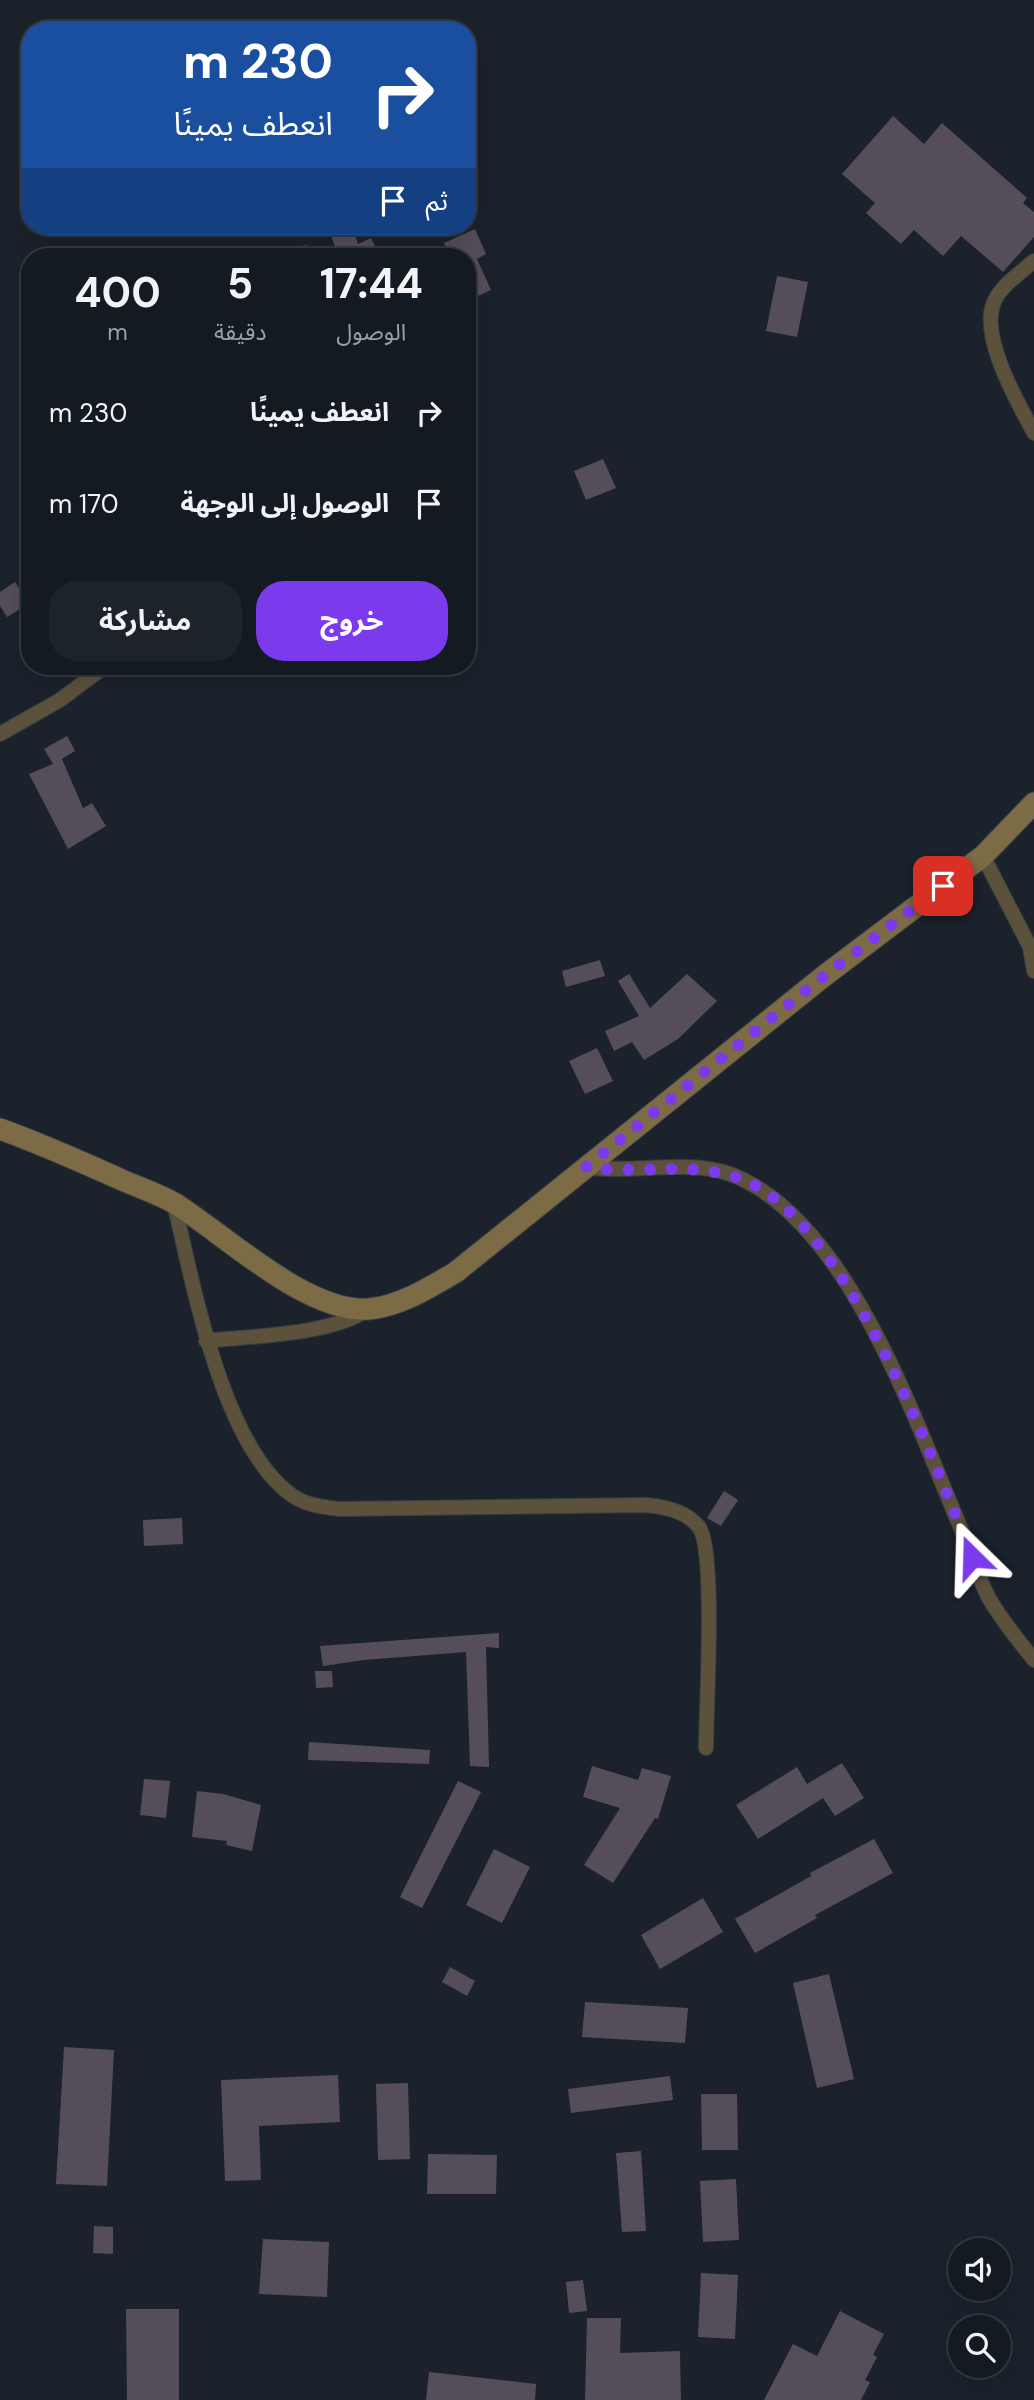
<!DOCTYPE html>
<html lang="ar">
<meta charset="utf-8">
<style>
body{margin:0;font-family:"DM Sans","Noto Sans Arabic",sans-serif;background:#1d232a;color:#f1f3f6;direction:rtl;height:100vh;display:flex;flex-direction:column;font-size:26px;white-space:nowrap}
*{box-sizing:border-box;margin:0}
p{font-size:23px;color:#9da1a5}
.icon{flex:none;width:38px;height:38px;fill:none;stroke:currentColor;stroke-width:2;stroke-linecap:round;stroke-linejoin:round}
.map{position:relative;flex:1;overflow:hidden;direction:ltr}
.side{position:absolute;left:21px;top:248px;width:455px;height:427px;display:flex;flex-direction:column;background:#141a21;border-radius:28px;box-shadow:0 7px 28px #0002,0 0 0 2px #33383f;direction:rtl}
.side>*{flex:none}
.top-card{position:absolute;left:21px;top:21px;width:455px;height:214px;border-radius:28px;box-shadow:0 7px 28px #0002,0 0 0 2px #33383f;direction:rtl;background:#1a4fa0;color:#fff;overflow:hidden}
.tools{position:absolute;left:948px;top:2238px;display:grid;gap:14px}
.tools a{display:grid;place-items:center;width:63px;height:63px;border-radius:50%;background:#141a21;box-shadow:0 7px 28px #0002,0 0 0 2px #33383f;font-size:35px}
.pin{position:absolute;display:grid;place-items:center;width:60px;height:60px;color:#fff;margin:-30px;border-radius:14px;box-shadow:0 4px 10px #0006}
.me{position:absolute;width:77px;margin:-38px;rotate:338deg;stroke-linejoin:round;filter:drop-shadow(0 0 5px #0008)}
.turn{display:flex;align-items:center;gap:24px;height:147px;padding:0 28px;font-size:32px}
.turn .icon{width:91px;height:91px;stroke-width:2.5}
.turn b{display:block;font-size:49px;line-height:60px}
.then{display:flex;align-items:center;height:66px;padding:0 28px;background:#0003;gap:14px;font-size:26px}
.eta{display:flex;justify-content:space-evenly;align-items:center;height:119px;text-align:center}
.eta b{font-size:42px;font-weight:700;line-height:49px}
.button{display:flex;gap:14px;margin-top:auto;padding:14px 28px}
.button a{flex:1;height:80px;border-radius:28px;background:#7c3aed;color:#fff;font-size:28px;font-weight:700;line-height:80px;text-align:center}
.button a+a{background:#1d232a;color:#f1f3f6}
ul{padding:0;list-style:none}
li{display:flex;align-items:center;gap:21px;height:91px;padding:0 28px}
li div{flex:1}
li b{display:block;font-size:26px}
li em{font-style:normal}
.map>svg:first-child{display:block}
.building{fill:#554e5a}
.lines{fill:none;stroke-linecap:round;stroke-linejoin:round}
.street-casing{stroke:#363d46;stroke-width:16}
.secondary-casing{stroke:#363d46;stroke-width:23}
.street{stroke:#5c513a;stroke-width:14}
.secondary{stroke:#7c6b45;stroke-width:21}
.route{stroke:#7c3aed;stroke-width:12;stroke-dasharray:0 21.6}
</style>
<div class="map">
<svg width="1034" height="2400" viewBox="0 0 1034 2400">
<rect width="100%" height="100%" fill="#1b222c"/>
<g class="building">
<polygon points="893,116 924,144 942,123 1027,198 1023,203 1034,212 1034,237 1003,272 961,236 943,256 914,230 901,244 866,213 875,203 842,174"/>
<polygon points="341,226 352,226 358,244 371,238 380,257 328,257 337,253 329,229"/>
<polygon points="475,229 486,254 477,259 491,290 467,301 467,257 451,257 444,243"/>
<polygon points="777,276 808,282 797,337 766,331"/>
<polygon points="603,459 616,488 586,500 574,471"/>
<polygon points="15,582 29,604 7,617 0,606 0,592"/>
<polygon points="67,736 75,751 57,762 62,759 83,808 92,803 106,826 68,849 29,774 53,764 44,749"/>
<polygon points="600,960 605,976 566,987 562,971"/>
<polygon points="629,974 650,1008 687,974 717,1001 678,1039 644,1060 632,1042 614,1051 605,1031 639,1016 618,981"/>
<polygon points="597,1048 613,1081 585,1094 569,1061"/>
<polygon points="724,1491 738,1500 721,1526 707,1518"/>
<polygon points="182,1518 183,1544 144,1546 143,1520"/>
<polygon points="499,1633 499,1648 486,1647 489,1767 470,1766 466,1652 364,1660 323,1666 320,1646"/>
<polygon points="315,1671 332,1671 333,1687 316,1688"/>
<polygon points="309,1742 430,1750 429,1764 308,1760"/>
<polygon points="842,1763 864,1798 835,1816 823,1798 758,1839 736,1805 797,1767 807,1784"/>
<polygon points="592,1766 638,1780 642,1768 671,1776 658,1819 655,1818 613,1883 584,1865 620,1808 583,1797"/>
<polygon points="144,1779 170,1781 166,1818 140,1815"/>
<polygon points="458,1781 481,1792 422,1908 400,1897"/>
<polygon points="197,1791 223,1794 261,1805 252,1851 226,1845 227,1841 192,1837"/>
<polygon points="874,1839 893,1873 815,1915 817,1918 755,1953 735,1919 811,1876 810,1873"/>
<polygon points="494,1849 530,1867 502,1923 466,1905"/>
<polygon points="703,1898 723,1932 660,1969 641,1935"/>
<polygon points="450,1967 475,1981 467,1996 442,1982"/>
<polygon points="829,1974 854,2079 817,2088 793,1983"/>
<polygon points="585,2002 688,2008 685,2043 582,2037"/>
<polygon points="64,2047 114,2050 107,2186 56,2184"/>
<polygon points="338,2075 340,2122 259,2126 261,2180 225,2181 221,2080"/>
<polygon points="670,2076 673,2100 571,2113 568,2089"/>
<polygon points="408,2083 410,2159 378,2160 376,2084"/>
<polygon points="701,2094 737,2094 738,2150 702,2150"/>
<polygon points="641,2151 646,2231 622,2232 616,2153"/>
<polygon points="428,2154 497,2155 496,2194 427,2194"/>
<polygon points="736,2179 739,2240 703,2242 700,2181"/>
<polygon points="94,2226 113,2227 113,2254 93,2253"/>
<polygon points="263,2239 329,2242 327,2297 259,2294"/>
<polygon points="701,2273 738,2275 735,2339 698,2337"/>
<polygon points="583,2280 587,2311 569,2313 566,2282"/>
<polygon points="126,2309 179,2309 179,2400 127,2400"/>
<polygon points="840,2311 884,2334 873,2355 877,2357 865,2380 870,2382 861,2400 764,2400 793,2344 817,2356"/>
<polygon points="587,2318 621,2318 620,2353 680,2351 681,2400 585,2400"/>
<polygon points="429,2372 536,2384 535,2400 426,2400"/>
</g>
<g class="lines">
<defs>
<g id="street">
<polyline points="305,253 305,257"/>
<path d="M1034 261C1021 273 998 287 993 305 981 339 1018 403 1034 433"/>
<polyline points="0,734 60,700 104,667"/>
<polyline points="983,856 1030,947 1034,971"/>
<path d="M586 1167C638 1175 696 1155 744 1180 853 1234 916 1424 962 1531 971 1553 978 1578 990 1600 1003 1622 1018 1640 1034 1660"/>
<path d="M174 1203C193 1283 222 1447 293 1496 306 1505 323 1507 339 1509L646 1505C666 1507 686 1511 699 1527 716 1551 706 1710 706 1748"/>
<path d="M206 1341C250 1336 333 1335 368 1309"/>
</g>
<path id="secondary" d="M0 1129C42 1144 82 1162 122 1180 140 1188 159 1194 176 1204 225 1235 308 1314 369 1309 400 1306 429 1288 456 1272L824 976 983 856 1034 803"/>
</defs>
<use href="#street" class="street-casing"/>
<use href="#secondary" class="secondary-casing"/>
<use href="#street" class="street"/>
<use href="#secondary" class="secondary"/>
</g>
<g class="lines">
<path class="route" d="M943 886 824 976 586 1167C638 1175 689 1161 739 1178 843 1214 933 1459 972 1557"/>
</g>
</svg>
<div class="tools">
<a><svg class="icon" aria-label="sound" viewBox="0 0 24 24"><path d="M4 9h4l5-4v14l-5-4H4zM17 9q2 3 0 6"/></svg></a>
<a><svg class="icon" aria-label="search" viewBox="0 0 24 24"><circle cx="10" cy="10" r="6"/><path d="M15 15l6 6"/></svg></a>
</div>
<div class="pin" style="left:943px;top:886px;background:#d93025"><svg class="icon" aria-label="arrive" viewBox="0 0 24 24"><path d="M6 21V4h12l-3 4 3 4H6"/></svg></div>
<svg class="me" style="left:972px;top:1557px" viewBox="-20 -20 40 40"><path d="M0-17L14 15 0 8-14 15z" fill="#7c3aed" stroke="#fff" stroke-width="4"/></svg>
<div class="top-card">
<div class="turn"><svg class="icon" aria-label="right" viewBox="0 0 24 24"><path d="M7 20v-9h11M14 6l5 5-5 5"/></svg><div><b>230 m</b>انعطف يمينًا</div></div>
<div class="then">ثم<svg class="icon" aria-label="arrive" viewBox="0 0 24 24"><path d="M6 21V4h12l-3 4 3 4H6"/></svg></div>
</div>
<section class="side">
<div class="eta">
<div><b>17:44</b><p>الوصول</p></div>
<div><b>5</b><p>دقيقة</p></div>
<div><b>400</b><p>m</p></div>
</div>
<ul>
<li><svg class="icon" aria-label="right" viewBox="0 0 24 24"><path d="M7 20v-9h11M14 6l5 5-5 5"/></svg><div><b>انعطف يمينًا</b></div><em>230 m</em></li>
<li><svg class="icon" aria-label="arrive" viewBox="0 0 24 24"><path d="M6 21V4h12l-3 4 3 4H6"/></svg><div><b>الوصول إلى الوجهة</b></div><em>170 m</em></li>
</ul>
<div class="button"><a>خروج</a><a>مشاركة</a></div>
</section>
</div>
